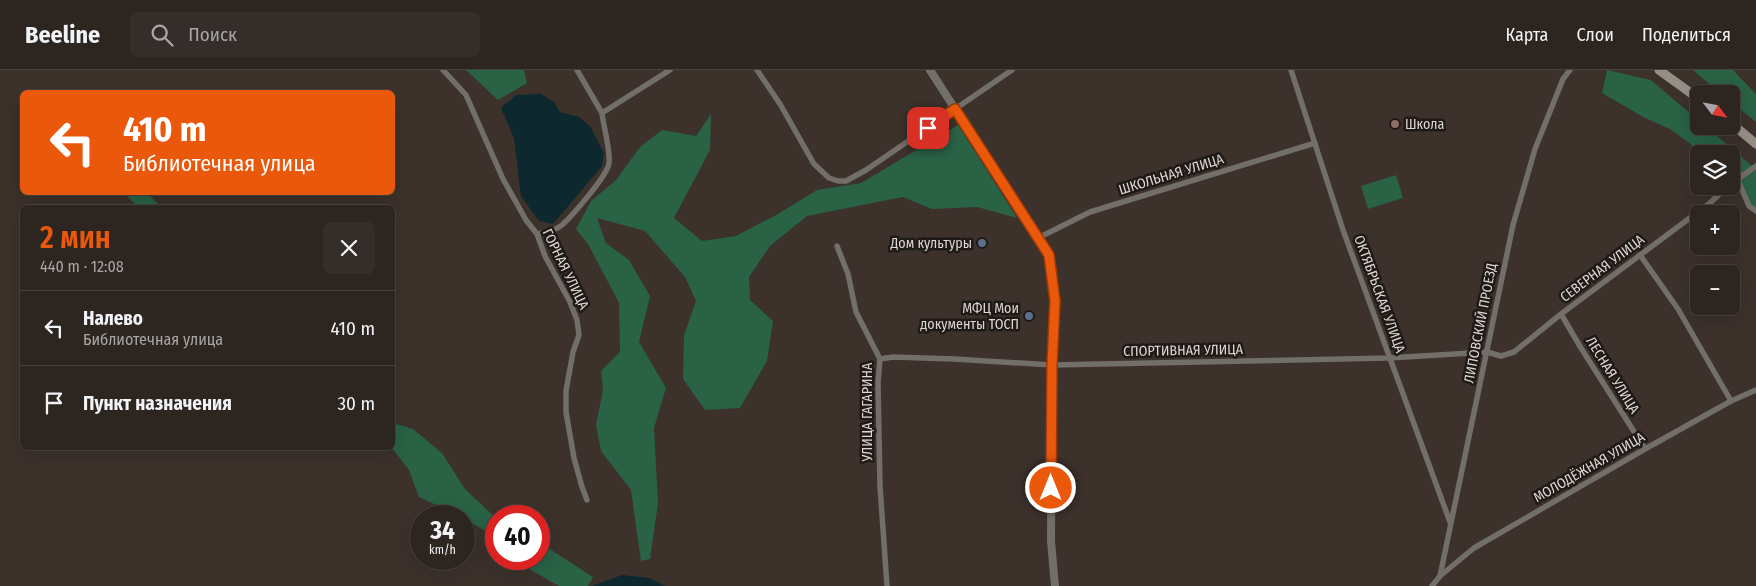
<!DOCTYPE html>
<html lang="ru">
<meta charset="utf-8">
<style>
body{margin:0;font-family:"Fira Sans Condensed",sans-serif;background:#352d29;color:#f1f3f6;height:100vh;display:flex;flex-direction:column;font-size:19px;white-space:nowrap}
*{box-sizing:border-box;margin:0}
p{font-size:16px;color:#a7a5a5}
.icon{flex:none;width:28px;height:28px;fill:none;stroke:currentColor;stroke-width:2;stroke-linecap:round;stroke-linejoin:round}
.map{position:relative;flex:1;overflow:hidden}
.details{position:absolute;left:20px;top:135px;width:375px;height:245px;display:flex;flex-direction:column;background:#2d2520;border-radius:8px;box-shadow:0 5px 20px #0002,0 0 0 1px #48423e}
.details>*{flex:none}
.guide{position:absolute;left:20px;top:20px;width:375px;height:105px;border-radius:8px;box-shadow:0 5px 20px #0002,0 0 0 1px #48423e;background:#ea580c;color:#fff;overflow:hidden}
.needle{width:32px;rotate:122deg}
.controls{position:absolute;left:1690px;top:15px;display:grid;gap:10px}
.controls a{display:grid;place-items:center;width:50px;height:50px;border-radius:8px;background:#2d2520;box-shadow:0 5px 20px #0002,0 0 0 1px #48423e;font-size:25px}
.speed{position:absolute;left:410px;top:435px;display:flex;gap:10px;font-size:25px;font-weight:700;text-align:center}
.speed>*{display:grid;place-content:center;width:65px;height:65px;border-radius:50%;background:#2d2520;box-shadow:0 5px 20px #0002,0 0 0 1px #48423e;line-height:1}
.speed small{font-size:12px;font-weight:400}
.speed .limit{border:8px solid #d22;background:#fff;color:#111}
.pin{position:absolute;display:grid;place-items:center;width:42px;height:42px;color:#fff;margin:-21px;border-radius:10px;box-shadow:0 2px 8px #0006}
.me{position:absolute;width:55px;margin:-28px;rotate:0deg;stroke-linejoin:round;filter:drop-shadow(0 0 4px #0008)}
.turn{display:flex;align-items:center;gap:18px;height:105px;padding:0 20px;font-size:22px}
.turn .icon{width:65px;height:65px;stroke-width:2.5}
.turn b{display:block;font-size:35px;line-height:42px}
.round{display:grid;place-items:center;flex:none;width:52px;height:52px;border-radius:8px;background:#352d29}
.head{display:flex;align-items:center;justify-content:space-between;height:85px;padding:0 20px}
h1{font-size:30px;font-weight:600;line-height:38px;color:#ea580c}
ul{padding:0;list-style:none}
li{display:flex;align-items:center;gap:15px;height:75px;padding:0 20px;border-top:1px solid #48423e}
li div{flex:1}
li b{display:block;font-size:19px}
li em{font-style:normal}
header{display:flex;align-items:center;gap:30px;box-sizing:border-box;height:70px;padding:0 25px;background:#2d2520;border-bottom:1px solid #48423e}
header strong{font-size:24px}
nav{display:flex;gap:28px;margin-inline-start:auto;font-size:18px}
.search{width:350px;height:45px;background:#352d29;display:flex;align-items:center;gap:12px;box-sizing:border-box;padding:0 18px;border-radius:8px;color:#a7a5a5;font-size:19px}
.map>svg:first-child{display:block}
.green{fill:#296245}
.water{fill:#0d282f}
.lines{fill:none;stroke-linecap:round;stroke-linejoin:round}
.minor{stroke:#726e69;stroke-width:5.5}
.tertiary{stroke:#726e69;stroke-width:8}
.secondary{stroke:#958f87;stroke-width:9}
.route-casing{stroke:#983908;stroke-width:12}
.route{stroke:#ea580c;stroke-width:9}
.education-dot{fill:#8d6e63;stroke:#1f1a17;stroke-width:2}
.service-dot{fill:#5c6f8a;stroke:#1f1a17;stroke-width:2}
.labels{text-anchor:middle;stroke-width:5;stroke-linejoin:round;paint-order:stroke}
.poi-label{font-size:14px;fill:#ded7d3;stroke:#1f1a17;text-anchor:end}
.street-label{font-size:14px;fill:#ded7d3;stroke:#1f1a17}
</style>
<header>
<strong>Beeline</strong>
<div class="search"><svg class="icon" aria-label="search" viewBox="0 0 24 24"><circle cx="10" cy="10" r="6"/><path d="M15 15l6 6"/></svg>Поиск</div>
<nav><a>Карта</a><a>Слои</a><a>Поделиться</a></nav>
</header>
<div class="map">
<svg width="1756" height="516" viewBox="0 0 1756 516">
<rect width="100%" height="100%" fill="#3c312b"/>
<g class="green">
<polygon points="466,0 524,0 527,13 498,30"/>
<path d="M1607 0 1651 10 1699 51V56H1705L1756 99V140C1742 131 1745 114 1731 104V84H1704L1670 59 1645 48 1602 23Z"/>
<polygon points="1693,0 1733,0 1756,24 1756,52 1731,32 1731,24 1721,24"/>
<polygon points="711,44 710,80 674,148 702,171 736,166 776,145 817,120 861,113 958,55 1017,148 977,137 932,139 903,127 807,146 770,176 749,207 750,230 773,251 767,291 740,338 705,340 683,309 684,265 696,231 685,207 645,161 597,148 606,173 629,190 650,226 639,272 666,318 654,358 658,433 650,489 641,491 631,420 601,381 596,355 603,320 601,301 620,282 619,233 588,174 576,159 591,131 616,110 640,77 662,60 696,66"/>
<polygon points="1396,105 1403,128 1368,139 1361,116"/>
<polygon points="131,123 147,123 161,137 138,137 128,127"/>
<polygon points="393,353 413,359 442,383 465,419 496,448 496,469 490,464 464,448 464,446 460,446 419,427 409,400 392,378"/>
<polygon points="539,472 593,507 588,516 559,516 529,499 517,489 539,489"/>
</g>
<g class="water">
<polygon points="541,24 554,32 560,42 579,47 590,56 604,83 602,96 553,154 539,151 521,126 514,68 501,38 516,25"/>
<polygon points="622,505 649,508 665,516 592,516"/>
</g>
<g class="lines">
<g class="minor">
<polyline points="443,0 466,25 503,109 526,150 537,164 545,186 570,232 577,250 579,265 573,282 566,321 566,342 574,388 582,417 587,430"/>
<polyline points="577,0 602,43 670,0"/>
<polyline points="757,0 780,34 814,94 829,108 838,111 846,111 866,100 1012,0"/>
<polyline points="1291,0 1343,160 1450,452"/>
<polyline points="1737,108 1749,136 1756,141"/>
<polyline points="1731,114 1756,96"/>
<path d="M537 164C546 162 555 161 562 155 572 146 608 105 609 93 611 83 603 54 602 43"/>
<polyline points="1038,168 1090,142 1315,73"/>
<polyline points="837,176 848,204 856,242 880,289 878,313 880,416 887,516"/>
<polyline points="1640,185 1678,239 1731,331"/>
<polyline points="1561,244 1581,278 1645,379"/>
<polyline points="880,289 893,287 954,289 1052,295 1389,288 1487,282 1501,286 1514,282 1561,244 1710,133 1728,116"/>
<polyline points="1440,506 1474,478 1645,379 1731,331 1756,320"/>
<polyline points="1432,516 1440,506 1513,155 1535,79 1563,9 1570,0"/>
</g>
<polyline class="tertiary" points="930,0 1049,185 1055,231 1052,295 1051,471 1055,516"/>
<g class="secondary">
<polyline points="1659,0 1699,29"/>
<polyline points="1731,53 1756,74"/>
</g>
</g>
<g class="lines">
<defs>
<polyline id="route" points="928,58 955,39 1049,185 1055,231 1052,295 1051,418"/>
</defs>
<use href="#route" class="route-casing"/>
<use href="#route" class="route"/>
</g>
<circle class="education-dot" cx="1395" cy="54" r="5"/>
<g class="service-dot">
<circle cx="982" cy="173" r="5"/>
<circle cx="1029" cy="246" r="5"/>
</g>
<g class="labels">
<g class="poi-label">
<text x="1405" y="59" text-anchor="start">Школа</text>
<text x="972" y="178">Дом культуры</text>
<text x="1019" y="243">МФЦ Мои<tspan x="1019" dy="16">документы ТОСП</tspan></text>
</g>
<g class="street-label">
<text transform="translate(1171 104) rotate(-17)" y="5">ШКОЛЬНАЯ УЛИЦА</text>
<text transform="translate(1602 198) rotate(-37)" y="5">СЕВЕРНАЯ УЛИЦА</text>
<text transform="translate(566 199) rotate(64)" y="5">ГОРНАЯ УЛИЦА</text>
<text transform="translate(1380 224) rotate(70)" y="5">ОКТЯБРЬСКАЯ УЛИЦА</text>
<text transform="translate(1480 253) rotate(-79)" y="5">ЛИПОВСКИЙ ПРОЕЗД</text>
<text transform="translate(1183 280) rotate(-1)" y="5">СПОРТИВНАЯ УЛИЦА</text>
<text transform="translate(1613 305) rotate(58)" y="5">ЛЕСНАЯ УЛИЦА</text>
<text transform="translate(867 342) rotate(-90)" y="5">УЛИЦА ГАГАРИНА</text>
<text transform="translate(1589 397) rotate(-30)" y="5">МОЛОДЁЖНАЯ УЛИЦА</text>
</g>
</g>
</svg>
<div class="controls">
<a><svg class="needle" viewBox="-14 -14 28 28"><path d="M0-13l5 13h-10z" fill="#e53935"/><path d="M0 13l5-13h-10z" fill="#a7a5a5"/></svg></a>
<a><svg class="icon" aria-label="layers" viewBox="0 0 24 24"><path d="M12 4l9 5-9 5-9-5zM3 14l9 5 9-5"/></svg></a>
<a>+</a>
<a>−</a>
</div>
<div class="speed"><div>34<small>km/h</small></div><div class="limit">40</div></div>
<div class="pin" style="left:928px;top:58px;background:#d93025"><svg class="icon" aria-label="arrive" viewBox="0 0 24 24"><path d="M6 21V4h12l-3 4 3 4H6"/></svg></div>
<svg class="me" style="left:1051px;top:418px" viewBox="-20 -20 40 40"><circle r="17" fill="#ea580c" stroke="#fff" stroke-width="3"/><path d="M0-11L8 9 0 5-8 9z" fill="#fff"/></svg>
<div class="guide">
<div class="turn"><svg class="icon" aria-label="left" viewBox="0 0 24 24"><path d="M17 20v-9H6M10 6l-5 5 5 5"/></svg><div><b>410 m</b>Библиотечная улица</div></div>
</div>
<section class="details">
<div class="head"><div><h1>2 мин</h1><p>440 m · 12:08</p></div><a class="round"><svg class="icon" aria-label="close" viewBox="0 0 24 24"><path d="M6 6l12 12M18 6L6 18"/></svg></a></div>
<ul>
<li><svg class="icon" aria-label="left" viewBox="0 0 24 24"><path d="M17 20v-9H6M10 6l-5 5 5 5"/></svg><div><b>Налево</b><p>Библиотечная улица</p></div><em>410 m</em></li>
<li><svg class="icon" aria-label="arrive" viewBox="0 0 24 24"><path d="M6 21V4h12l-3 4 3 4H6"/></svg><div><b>Пункт назначения</b></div><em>30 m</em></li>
</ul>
</section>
</div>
